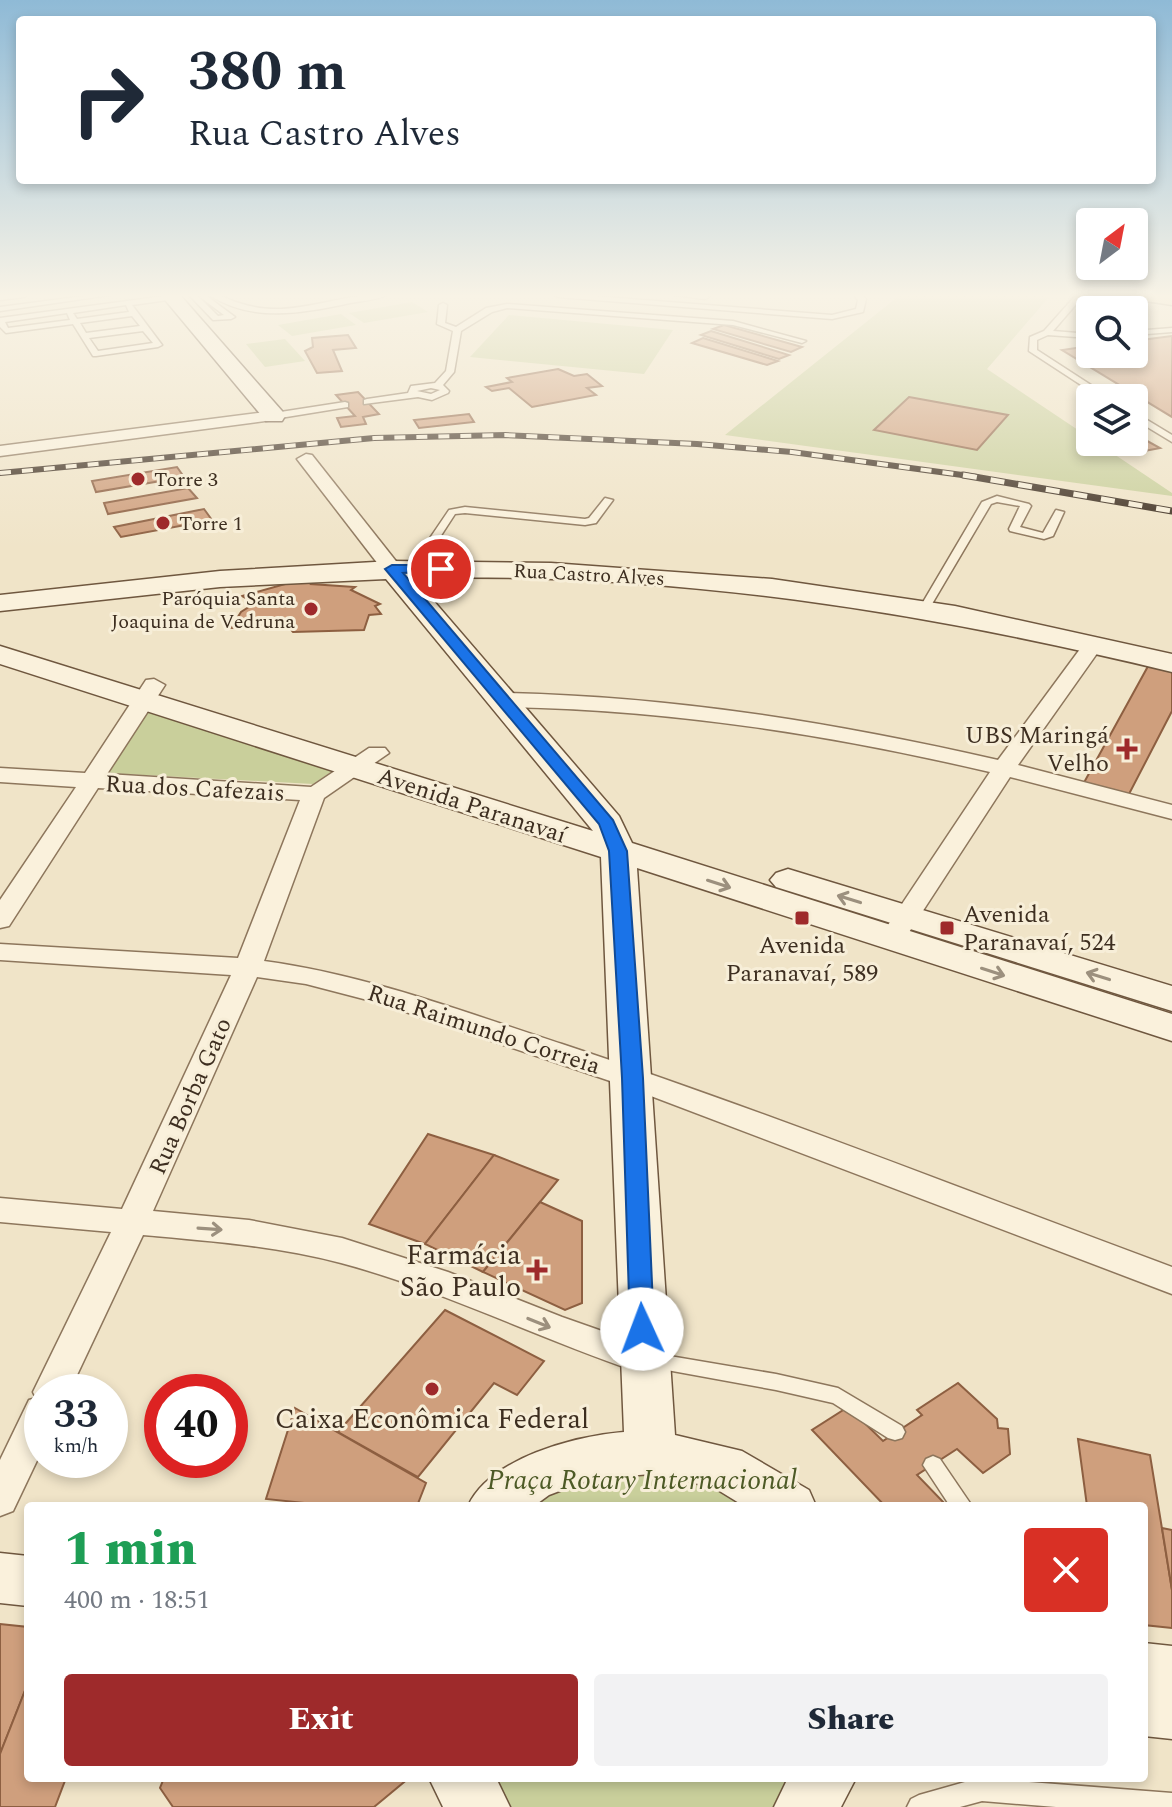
<!DOCTYPE html>
<meta charset="utf-8">
<style>
body{margin:0;font-family:Spectral,serif;background:#f2f2f3;color:#1f2937;height:100vh;display:flex;flex-direction:column;font-size:30px;white-space:nowrap}
*{box-sizing:border-box;margin:0}
p{font-size:26px;color:#747a83}
.icon{flex:none;width:44px;height:44px;fill:none;stroke:currentColor;stroke-width:2;stroke-linecap:round;stroke-linejoin:round}
.map{position:relative;flex:1;overflow:hidden}
.panel{position:absolute;left:24px;top:1502px;width:1124px;height:280px;display:flex;flex-direction:column;background:#fff;border-radius:8px;box-shadow:0 4px 12px #0003}
.panel>*{flex:none}
.hud{position:absolute;left:16px;top:16px;width:1140px;height:168px;border-radius:8px;box-shadow:0 4px 12px #0003;background:#fff;color:#1f2937;overflow:hidden}
.needle{width:52px;rotate:32deg}
.buttons{position:absolute;left:1076px;top:208px;display:grid;gap:16px}
.buttons a{display:grid;place-items:center;width:72px;height:72px;border-radius:8px;background:#fff;box-shadow:0 4px 12px #0003;font-size:40px}
.speed{position:absolute;left:24px;top:1374px;display:flex;gap:16px;font-size:40px;font-weight:700;text-align:center}
.speed>*{display:grid;place-content:center;width:104px;height:104px;border-radius:50%;background:#fff;box-shadow:0 4px 12px #0003;line-height:1}
.speed small{font-size:20px;font-weight:400}
.speed .limit{border:12px solid #d22;background:#fff;color:#111}
.pin{position:absolute;display:grid;place-items:center;width:68px;height:68px;color:#fff;margin:-34px;border:4px solid #fff;border-radius:50%;box-shadow:0 2px 8px #0007}
.me{position:absolute;width:88px;margin:-44px;rotate:358deg;stroke-linejoin:round;filter:drop-shadow(0 0 6px #0008)}
.turn{display:flex;align-items:center;gap:28px;height:168px;padding:0 40px;font-size:36px}
.turn .icon{width:104px;height:104px;stroke-width:2.5}
.turn b{display:block;font-size:56px;line-height:68px}
.round{display:grid;place-items:center;flex:none;width:84px;height:84px;border-radius:8px;background:#f2f2f3}
.summary{display:flex;align-items:center;justify-content:space-between;height:136px;padding:0 40px}
h1{font-size:48px;font-weight:800;line-height:60px;color:#1e9e55}
.button{display:flex;gap:16px;margin-top:auto;padding:16px 40px}
.button a{flex:1;height:92px;border-radius:8px;background:#9e2a2b;color:#fff;font-size:32px;font-weight:800;line-height:92px;text-align:center}
.button a+a{background:#f2f2f3;color:#1f2937}
.map>svg:first-child{display:block}
.green{fill:#c9cf9b}
.building{fill:#cf9f7d;stroke:#8d5f41;stroke-width:2}
.lines{fill:none;stroke-linecap:round;stroke-linejoin:round}
.lane-casing{stroke:#8d765c;stroke-width:3}
.street-casing{stroke:#8d765c;stroke-width:3}
.secondary-casing{stroke:#6f573f;stroke-width:3}
.primary-casing{stroke:#5b4430;stroke-width:3}
.lane{fill:#faf1dc;fill-rule:evenodd}
.street{fill:#faf1dc;fill-rule:evenodd}
.secondary{fill:#faf1dc;fill-rule:evenodd}
.primary{fill:#f3d9a0;fill-rule:evenodd}
.rail-far1-casing{stroke:#3d2e20;stroke-width:6}
.rail-casing{stroke:#3d2e20;stroke-width:7}
.rail-far1{stroke:#f7eed8;stroke-width:4;stroke-dasharray:11;stroke-linecap:butt}
.rail{stroke:#f7eed8;stroke-width:5;stroke-dasharray:14;stroke-linecap:butt}
.oneway{stroke:#9c907e}
.route{fill:#1a73e8;stroke:#114b97;stroke-width:2}
.poi-dot{fill:#9e2a2b;stroke:#f7eed8;stroke-width:3}
.labels{text-anchor:middle;stroke-width:6;stroke-linejoin:round;paint-order:stroke}
.far-poi-label{font-size:20px;fill:#3d2e20;stroke:#f7eed8;text-anchor:start}
.far-street-label{font-size:20px;fill:#3d2e20;stroke:#f7eed8}
.poi-label{font-size:24px;fill:#3d2e20;stroke:#f7eed8;text-anchor:end}
.street-label{font-size:24px;fill:#3d2e20;stroke:#f7eed8}
.near-poi-label{font-size:28px;fill:#3d2e20;stroke:#f7eed8;text-anchor:end}
.near-park-label{font-size:28px;font-style:italic;fill:#4d5a26;stroke:#f7eed8}
</style>
<div class="map">
<svg width="1172" height="1807" viewBox="0 0 1172 1807">
<rect width="100%" height="100%" fill="#f0e4c8"/>
<g class="green">
<polygon points="900,295 1034,295 1049,297 987,369 1090,438 1090,442 1096,442 1172,493 1172,496 725,435"/>
<polygon points="412,302 428,312 364,323 349,313"/>
<polygon points="341,314 356,325 292,336 278,325"/>
<polygon points="509,315 673,330 644,374 470,357"/>
<polygon points="285,339 305,361 265,367 246,344"/>
<polygon points="151,705 337,768 313,784 107,773"/>
<polygon points="651,1452 790,1506 494,1506"/>
<polygon points="459,1778 826,1778 804,1807 480,1807"/>
</g>
<g class="building">
<polygon points="724,325 802,347 791,352 713,329"/>
<polygon points="711,331 789,355 779,359 701,335"/>
<polygon points="348,335 356,348 333,350 342,371 317,373 305,351 313,347 312,338"/>
<polygon points="1172,336 1172,417 1062,350 1090,346 1090,354 1134,354 1134,341"/>
<polygon points="703,338 778,361 767,365 692,343"/>
<polygon points="558,369 574,376 587,374 602,386 587,388 596,395 532,407 509,388 492,391 486,387 512,382 507,378"/>
<polygon points="358,392 379,414 363,417 366,424 341,427 337,418 355,416 336,395"/>
<polygon points="909,397 1008,415 977,450 874,430"/>
<polygon points="469,414 474,422 419,428 414,420"/>
<polygon points="1140,437 1160,448 1129,454 1111,442 1134,442 1134,438"/>
<polygon points="177,467 184,477 96,492 92,481"/>
<polygon points="188,488 197,498 108,514 104,503"/>
<polygon points="204,509 212,520 121,537 114,527"/>
<polygon points="313,580 311,584 355,587 351,590 380,604 375,606 381,614 369,615 364,630 293,632 287,625 231,628 241,612 255,603 242,596 296,581"/>
<polygon points="1152,659 1172,664 1172,711 1128,796 1081,788"/>
<polygon points="428,1134 494,1155 425,1244 369,1224"/>
<polygon points="494,1155 558,1180 483,1272 425,1244"/>
<polygon points="540,1202 582,1221 582,1303 565,1310 483,1272"/>
<polygon points="445,1310 544,1361 517,1395 494,1383 418,1477 338,1432"/>
<polygon points="958,1383 997,1419 998,1428 1008,1429 1010,1454 983,1473 957,1449 917,1475 947,1506 885,1506 812,1430 848,1407 883,1441 922,1415 917,1410"/>
<polygon points="295,1408 426,1483 417,1506 333,1506 266,1499"/>
<polygon points="1078,1439 1150,1455 1172,1590 1172,1628 1144,1625 1144,1506 1087,1506"/>
<polygon points="1162,1528 1172,1530 1172,1590"/>
<polygon points="0,1624 28,1627 28,1683 0,1754"/>
<polygon points="28,1683 28,1778 66,1778 55,1807 0,1807 0,1754"/>
<polygon points="164,1778 409,1778 374,1807 173,1807 160,1788"/>
</g>
<g class="lines">
<defs>
<g id="lane">
<polygon points="27,295 24,297 0,300 0,296"/>
<polygon points="92,295 110,295 0,311 0,307"/>
<path d="M172 295H175V299L132 305 162 345 158 347 96 356H93L73 324 6 333 0 327V318ZM126 305 129 312 77 319 73 313ZM67 313 70 320 8 328 5 322ZM132 316 140 326 86 333 80 323ZM143 331 153 343 98 351 89 338Z"/>
<polygon points="189,295 197,295 218,316 224,315 200,297 202,295 209,295 208,297 235,317 231,319 213,320"/>
<path d="M210 295C221 294 229 300 239 303 251 307 264 309 276 309 313 309 352 292 387 295 376 300 362 301 350 303 305 313 251 323 210 295Z"/>
<polygon points="554,295 580,295 832,315 856,309 858,300 854,295 861,295 866,299 863,312 832,319 558,297"/>
<polygon points="674,295 702,295 709,297 705,299"/>
<polygon points="1076,295 1084,295 1053,331 1090,334 1090,338 1048,335 1037,340 1037,350 1111,398 1101,398 1029,351 1030,337 1044,331"/>
<path d="M443 303 447 305 445 323 456 327 486 308 507 304 733 321 806 341 802 343 733 325 507 308 492 312 461 331 454 372 443 385 449 391 448 393 432 400 418 397 364 404V400L367 399 408 393 411 386 435 383 446 371 453 331 437 324 439 305ZM431 388 440 390 431 394 417 391Z"/>
<polygon points="1172,328 1172,332 1134,335 1134,331"/>
<polygon points="345,402 348,403 348,407 274,419 270,416 274,413"/>
<polygon points="1134,412 1172,435 1172,442 1134,419"/>
<polygon points="997,496 1029,504 1031,506 1020,527 1043,533 1056,510 1064,512 1053,536 1044,539 1010,531 1009,529 1020,506 997,502 991,504 929,609 928,611 920,611 919,609 982,502"/>
<polygon points="605,498 613,500 596,523 585,525 465,513 455,514 418,571 414,572 409,569 449,510 465,507 585,519 589,518"/>
<polygon points="652,1353 776,1374 838,1388 902,1426 905,1432 902,1438 895,1440 888,1438 833,1403 776,1390 645,1366 643,1361 645,1356"/>
<polygon points="933,1456 940,1459 972,1506 950,1506 923,1465 926,1459"/>
<polygon points="979,1778 1172,1793 1172,1807 1056,1807 982,1801 960,1807 907,1807 911,1799 919,1795"/>
</g>
<g id="street">
<polygon points="274,411 280,413 280,419 0,456 0,446"/>
<polygon points="306,454 312,455 399,565 402,569 399,573 385,573 297,459"/>
<path d="M1093 639 1103 645 1018 765 1172 805V819L1010 777 900 946 891 948 882 946 878 940 990 772C827 734 671 710 504 707L493 700 504 693C676 697 831 722 998 760L1086 641Z"/>
<path d="M154 679 165 685 107 774 311 787 369 748H385L389 753 324 798 264 961C367 975 464 1012 562 1044 767 1112 969 1192 1172 1267V1294L622 1085 379 1003 306 984 257 977 153 1211 249 1220 342 1238 448 1272 562 1317 656 1350 662 1360 656 1370 644 1374C542 1340 445 1291 341 1263 276 1246 210 1241 143 1235L69 1392H42V1450L13 1511 0 1516V1460L29 1400 36 1398 33 1392 111 1232 0 1222V1198L122 1209 231 975 0 960V944L238 958 300 800 98 788 9 926 0 928V900L76 787 0 782V768L85 773 146 680Z"/>
</g>
<g id="secondary">
<polygon points="161,295 180,295 282,411 285,416 282,421 266,421"/>
<path d="M392 561 551 563 772 579 955 606 1172 654V672C921 611 673 572 414 578L619 816 632 843 1172 1014V1041L637 868 675 1435 742 1451 809 1490 816 1506H744L713 1487 651 1474 591 1479 549 1495 534 1506H468C490 1458 575 1436 624 1432L601 857 0 664V646L593 831 386 579 220 587 0 611V595L220 571Z"/>
<polygon points="788,869 1172,986 1172,1011 776,887 770,880 776,873"/>
<polygon points="0,1553 28,1556 28,1606 0,1603"/>
<polygon points="1144,1643 1172,1646 1172,1739 1144,1736"/>
<polygon points="429,1778 496,1778 510,1807 443,1807"/>
<polygon points="788,1778 856,1778 841,1807 774,1807"/>
</g>
<polygon id="primary" points="1136,295 1172,295 1172,305 1139,300"/>
</defs>
<use href="#lane" class="lane-casing"/>
<use href="#street" class="street-casing"/>
<use href="#secondary" class="secondary-casing"/>
<use href="#primary" class="primary-casing"/>
<use href="#lane" class="lane"/>
<use href="#street" class="street"/>
<use href="#secondary" class="secondary"/>
<use href="#primary" class="primary"/>
<defs>
<polyline id="rail-far1" points="0,473 374,438 505,435 697,444 792,452 977,477"/>
<polyline id="rail" points="963,475 1172,511"/>
</defs>
<use href="#rail-far1" class="rail-far1-casing"/>
<use href="#rail" class="rail-casing"/>
<use href="#rail-far1" class="rail-far1"/>
<use href="#rail" class="rail"/>
</g>
<defs><path id="oneway-shaft" d="M-6 0H5M1.5-3L5.5 0L1.5 3" fill="none" stroke-width="1.6" stroke-linecap="round" stroke-linejoin="round" transform="scale(2)"/></defs>
<g class="oneway">
<use href="#oneway-shaft" transform="translate(719 884) rotate(18)"/>
<use href="#oneway-shaft" transform="translate(849 899) rotate(-163)"/>
<use href="#oneway-shaft" transform="translate(993 972) rotate(18)"/>
<use href="#oneway-shaft" transform="translate(1098 976) rotate(-163)"/>
<use href="#oneway-shaft" transform="translate(210 1229) rotate(4)"/>
<use href="#oneway-shaft" transform="translate(539 1323) rotate(22)"/>
</g>
<linearGradient id="sky" x2="0" y2="1"><stop stop-color="#8fbad6"/><stop offset="0.54" stop-color="#f8f3e6"/><stop offset="1" stop-color="#f8f3e6" stop-opacity="0"/></linearGradient>
<rect width="1172" height="548" fill="url(#sky)"/>
<polygon class="route" points="441,565 448,569 446,571 403,573 613,820 627,851 643,1078 654,1329 651,1335 642,1338 634,1335 630,1329 622,1078 609,851 599,824 385,569 392,565"/>
<g class="poi-dot">
<circle cx="138" cy="479" r="8"/>
<circle cx="163" cy="523" r="8"/>
<circle cx="311" cy="609" r="8"/>
<path d="M1123 737h8v8h8v8h-8v8h-8v-8h-8v-8h8z"/>
<rect x="794" y="910" width="16" height="16" rx="4"/>
<rect x="939" y="920" width="16" height="16" rx="4"/>
<path d="M533 1258h8v8h8v8h-8v8h-8v-8h-8v-8h8z"/>
<circle cx="432" cy="1389" r="8"/>
</g>
<g class="labels">
<g class="far-poi-label">
<text x="154" y="486">Torre 3</text>
<text x="179" y="530">Torre 1</text>
<text x="295" y="605" text-anchor="end">Paróquia Santa<tspan x="295" dy="23">Joaquina de Vedruna</tspan></text>
</g>
<g class="far-street-label">
<text transform="translate(589 574) rotate(3)" y="7">Rua Castro Alves</text>
</g>
<g class="poi-label">
<text x="1109" y="743">UBS Maringá<tspan x="1109" dy="28">Velho</tspan></text>
<text x="963" y="922" text-anchor="start">Avenida<tspan x="963" dy="28">Paranavaí, 524</tspan></text>
<text x="802" y="953" text-anchor="middle">Avenida<tspan x="802" dy="28">Paranavaí, 589</tspan></text>
</g>
<g class="street-label">
<text transform="translate(195 788) rotate(3)" y="8">Rua dos Cafezais</text>
<text transform="translate(472 805) rotate(18)" y="8">Avenida Paranavaí</text>
<text transform="translate(484 1029) rotate(18)" y="8">Rua Raimundo Correia</text>
<text transform="translate(190 1096) rotate(-66)" y="8">Rua Borba Gato</text>
</g>
<g class="near-poi-label">
<text x="521" y="1264">Farmácia<tspan x="521" dy="32">São Paulo</tspan></text>
<text x="432" y="1428" text-anchor="middle">Caixa Econômica Federal</text>
</g>
<g class="near-park-label">
<text x="642" y="1489">Praça Rotary Internacional</text>
</g>
</g>
</svg>
<div class="buttons">
<a><svg class="needle" viewBox="-14 -14 28 28"><path d="M0-13l5 13h-10z" fill="#e53935"/><path d="M0 13l5-13h-10z" fill="#747a83"/></svg></a>
<a><svg class="icon" aria-label="search" viewBox="0 0 24 24"><circle cx="10" cy="10" r="6"/><path d="M15 15l6 6"/></svg></a>
<a><svg class="icon" aria-label="layers" viewBox="0 0 24 24"><path d="M12 4l9 5-9 5-9-5zM3 14l9 5 9-5"/></svg></a>
</div>
<div class="speed"><div>33<small>km/h</small></div><div class="limit">40</div></div>
<div class="pin" style="left:441px;top:569px;background:#d93025"><svg class="icon" aria-label="arrive" viewBox="0 0 24 24"><path d="M6 21V4h12l-3 4 3 4H6"/></svg></div>
<svg class="me" style="left:642px;top:1329px" viewBox="-20 -20 40 40"><circle r="19" fill="#fff"/><path d="M0-13L10 11 0 6-10 11z" fill="#1a73e8"/></svg>
<div class="hud">
<div class="turn"><svg class="icon" aria-label="right" viewBox="0 0 24 24"><path d="M7 20v-9h11M14 6l5 5-5 5"/></svg><div><b>380 m</b>Rua Castro Alves</div></div>
</div>
<section class="panel">
<div class="summary"><div><h1>1 min</h1><p>400 m · 18:51</p></div><a class="round" style="background:#d93025;color:#fff"><svg class="icon" aria-label="close" viewBox="0 0 24 24"><path d="M6 6l12 12M18 6L6 18"/></svg></a></div>
<div class="button"><a>Exit</a><a>Share</a></div>
</section>
</div>
